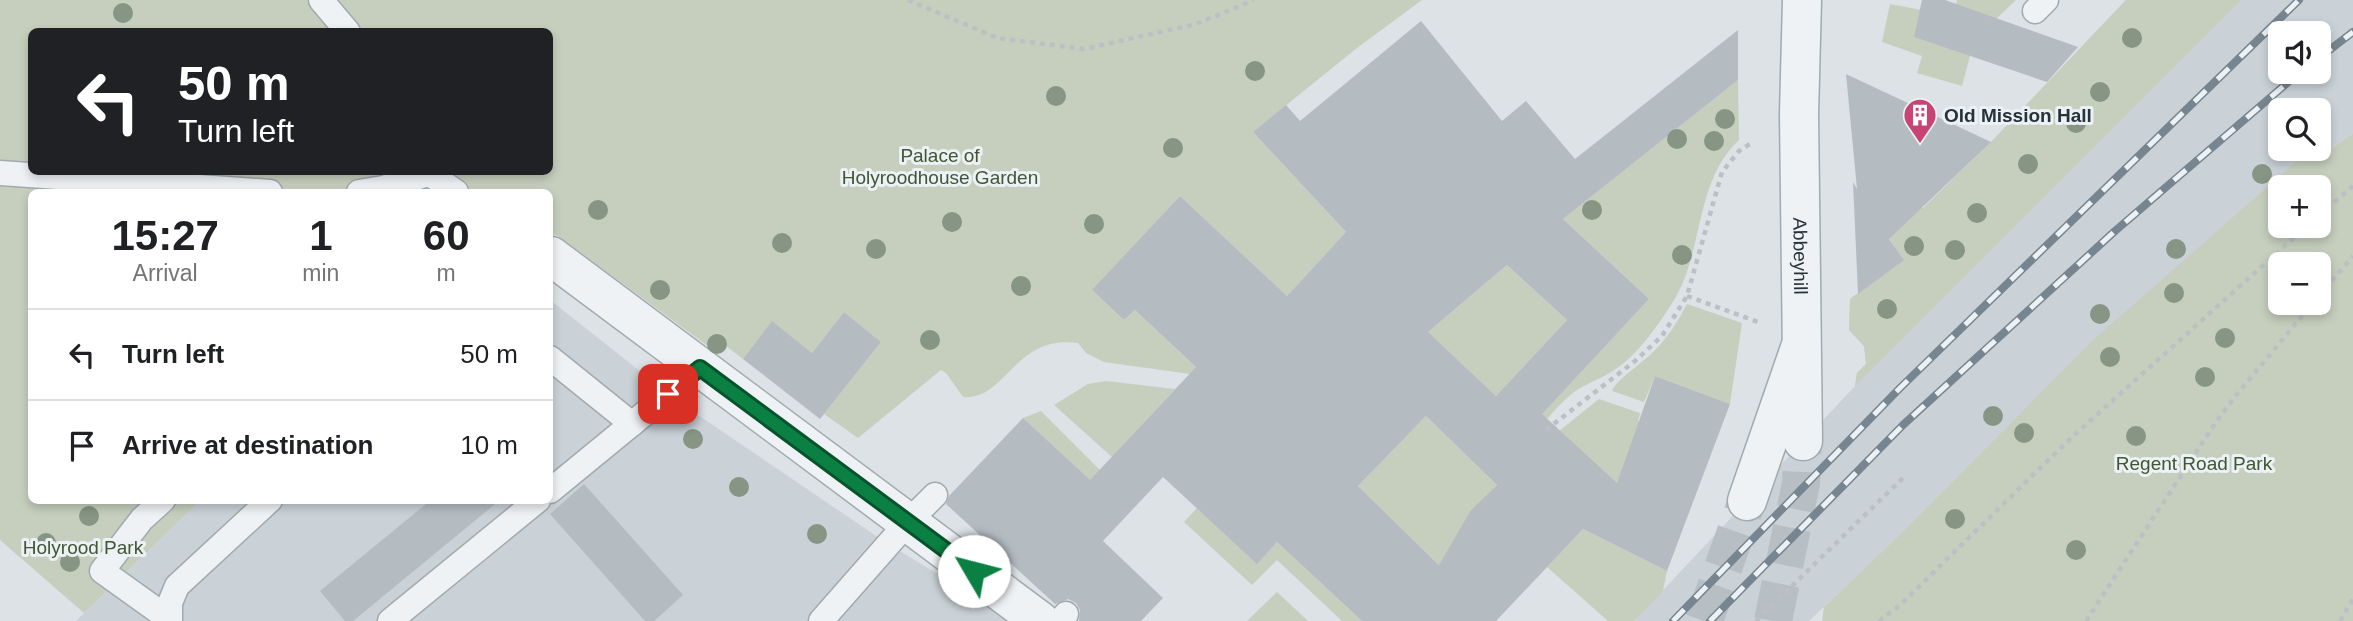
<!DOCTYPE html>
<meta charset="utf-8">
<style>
body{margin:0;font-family:Helvetica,sans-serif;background:#f2f2f2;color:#202124;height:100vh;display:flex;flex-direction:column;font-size:26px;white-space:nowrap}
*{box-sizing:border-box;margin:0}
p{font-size:23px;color:#757577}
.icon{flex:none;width:38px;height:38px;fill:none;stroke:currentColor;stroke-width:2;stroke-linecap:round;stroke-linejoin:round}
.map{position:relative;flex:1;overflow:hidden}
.panel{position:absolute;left:28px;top:189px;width:525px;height:315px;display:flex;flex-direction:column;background:#fff;border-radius:10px;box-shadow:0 4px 10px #0003}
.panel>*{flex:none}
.top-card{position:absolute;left:28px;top:28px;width:525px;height:147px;border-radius:10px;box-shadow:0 4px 10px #0003;background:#202124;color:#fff;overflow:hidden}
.fabs{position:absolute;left:2268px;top:21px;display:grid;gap:14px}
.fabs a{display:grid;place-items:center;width:63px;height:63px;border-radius:10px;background:#fff;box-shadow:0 4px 10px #0003;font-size:35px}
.pin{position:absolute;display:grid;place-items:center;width:60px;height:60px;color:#fff;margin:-30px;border-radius:14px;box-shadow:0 4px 10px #0006}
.me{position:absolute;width:77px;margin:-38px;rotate:307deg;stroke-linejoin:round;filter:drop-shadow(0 0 5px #0008)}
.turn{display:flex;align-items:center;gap:24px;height:147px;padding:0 35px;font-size:32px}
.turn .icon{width:91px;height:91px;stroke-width:2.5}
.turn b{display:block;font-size:49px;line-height:60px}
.eta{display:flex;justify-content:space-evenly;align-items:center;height:119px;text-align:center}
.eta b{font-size:42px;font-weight:600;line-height:49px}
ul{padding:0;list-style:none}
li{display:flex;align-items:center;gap:21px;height:91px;padding:0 35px;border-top:2px solid #e0e0e0}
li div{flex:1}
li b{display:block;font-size:26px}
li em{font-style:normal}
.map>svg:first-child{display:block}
.built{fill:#cad2d7;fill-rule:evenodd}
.green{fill:#c6cfbe;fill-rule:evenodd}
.building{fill:#b4bcc2;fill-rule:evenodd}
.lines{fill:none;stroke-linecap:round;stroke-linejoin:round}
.minor-tunnel{stroke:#b8bfc4;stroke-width:38;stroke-dasharray:38 19;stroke-linecap:butt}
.tertiary-tunnel{stroke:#b8bfc4;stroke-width:38;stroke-dasharray:38 19;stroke-linecap:butt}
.service-casing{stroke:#a2aaaf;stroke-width:27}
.minor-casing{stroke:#a2aaaf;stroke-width:41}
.tertiary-casing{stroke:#a2aaaf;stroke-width:41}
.path{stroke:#bbc0c4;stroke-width:4.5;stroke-dasharray:5 5;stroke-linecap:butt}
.service{stroke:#eff2f4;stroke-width:24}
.minor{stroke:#eff2f4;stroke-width:38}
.tertiary{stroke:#eff2f4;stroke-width:38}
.rail-casing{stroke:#76858f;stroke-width:8}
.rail{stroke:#ebf1f4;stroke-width:5;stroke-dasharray:16;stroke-linecap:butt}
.path-bridge{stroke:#bbc0c4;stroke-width:4.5;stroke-dasharray:5 5;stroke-linecap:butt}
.tree{fill:#879584}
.route-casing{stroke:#07532c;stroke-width:18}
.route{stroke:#0b8043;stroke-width:12}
.labels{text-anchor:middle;stroke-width:6;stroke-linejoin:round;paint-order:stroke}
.poi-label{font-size:19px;font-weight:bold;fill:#27333b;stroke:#ebf1f4;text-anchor:start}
.park-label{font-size:19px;fill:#425634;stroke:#ebf1f4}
.street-label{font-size:19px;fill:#27333b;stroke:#ebf1f4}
</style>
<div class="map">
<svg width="2353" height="621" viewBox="0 0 2353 621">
<rect width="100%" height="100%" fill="#dce2e6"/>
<g class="built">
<path d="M2126 0H2353V133L2317 158 2306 153 1809 621H1634L1855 386 1857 373 1866 364 1864 346 1849 330 1850 299 1903 260 1886 233 1904 207 1923 208 1991 142ZM2280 33H2319V72H2280ZM2280 110H2319V149H2280Z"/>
<polygon points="550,300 679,402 888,544 1016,621 76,621 200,501 550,500"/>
</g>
<g class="green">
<path d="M0 0H1422L1357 48 1253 132 1434 327 1507 265 1567 320 1496 396 1334 245 1287 296 1180 196 1093 291 1124 320 1135 310 1196 367 1190 374 1104 362 1086 353 1078 343C1014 334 1006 401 963 397L946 373 941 370 858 438 824 414 881 342 844 312 812 353 772 322 743 359 721 342 712 349 555 234 550 238V192H32V500L200 501 84 613 0 540ZM32 32H550V172H32Z"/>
<polygon points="1957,0 2016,0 1995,20 1981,15 1962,86 1917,73 1922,56 1882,42 1890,4 1953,16"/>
<polygon points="2126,0 2241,0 1855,386 1857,373 1866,364 1864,346 1849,330 1850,299 1903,260 1886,233 1904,207 1923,208 1991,142"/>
<path d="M1738 80 1739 140C1693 183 1705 254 1671 305 1657 326 1641 350 1620 366 1606 377 1589 382 1574 392 1560 403 1549 417 1537 430L1531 425 1649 299 1563 219Z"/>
<path d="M2353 133V621H1822L1824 607 1907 528 2093 340 2306 153 2318 158ZM2280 187H2319V226H2280ZM2280 264H2319V303H2280Z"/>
<path d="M1687 304 1742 323 1730 404 1655 376 1644 402 1612 391C1616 380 1645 361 1655 350 1669 336 1678 321 1687 304Z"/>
<polygon points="1106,381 1175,389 1112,457 1054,405 1088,384"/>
<polygon points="1599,399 1640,413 1638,421 1658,429 1631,497 1548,440"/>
<polygon points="1041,411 1100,470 1090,481 1023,418"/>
<polygon points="1426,416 1497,485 1471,510 1465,590 1358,486"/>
<polygon points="1197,508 1257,563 1277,542 1362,621 1342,621 1277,560 1252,585 1184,522"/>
<polygon points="1583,529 1667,571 1663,591 1634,621 1608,621 1547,567"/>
<polygon points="1277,592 1308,621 1247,621"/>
</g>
<g class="building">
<polygon points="1922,0 1945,0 2078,47 2047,82 1914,37"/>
<path d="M1421 21 1502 121 1526 101 1575 159 1738 30V80L1563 219 1649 299 1542 414 1617 483 1655 376 1730 404 1667 571 1583 529 1496 621H1362L1277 542 1257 564 1163 477 1103 541 1163 598 1141 621H1079L1080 610 1076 603 1068 599 1055 604 946 504 949 496 1023 418 1090 480 1196 367 1135 310 1124 320 1092 290 1180 196 1287 296 1346 232 1253 132 1286 105 1300 121ZM1507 265 1567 320 1496 396 1428 332ZM1426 416 1497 485 1471 510 1439 565 1358 486Z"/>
<polygon points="1846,74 1991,142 1889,239 1904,260 1858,294 1853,182 1857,189"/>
<polygon points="844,312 881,342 820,419 743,359 772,321 812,353"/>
<polygon points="584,484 683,595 654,621 645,621 550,514"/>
<polygon points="431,500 500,500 353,621 345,621 320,591"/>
</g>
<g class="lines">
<polyline class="minor-tunnel" points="1704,621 1747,501"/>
<polyline class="tertiary-tunnel" points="1773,621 1801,483 1803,441"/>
<defs>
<g id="service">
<polyline points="321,0 348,32"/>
<polyline points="2035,11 2046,0"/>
<polyline points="427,172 456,192"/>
<polyline points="0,173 270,192"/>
<polyline points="359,192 383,188 428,174"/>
<polyline points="550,358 632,424"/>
<polyline points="550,491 700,368"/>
<polyline points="163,500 142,519 102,571 169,619"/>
<polyline points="170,621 170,603 177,586 270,500"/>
<polyline points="390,621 538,500"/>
<polyline points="821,621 908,522 935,495"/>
<polyline points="1060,621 1066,614"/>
</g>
<g id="minor">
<polyline points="551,256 1040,621"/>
<polyline points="1747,501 1800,348"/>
</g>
<g id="tertiary">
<path id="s1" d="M1802 0 1799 114 1803 441"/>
</g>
</defs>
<use href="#service" class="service-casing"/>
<use href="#minor" class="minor-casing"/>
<use href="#tertiary" class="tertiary-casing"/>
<g class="path">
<polyline points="908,0 997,38 1084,49 1196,24 1254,0"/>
<polyline points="2319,215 2353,186"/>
<polyline points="1687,296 1758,322"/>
<polyline points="2319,296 2353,256"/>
<polyline points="1546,430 1635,361 1662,336 1687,296 1722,172 1739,151 1753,142"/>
<polyline points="1879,621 1900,605 2072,437 2307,226"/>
<polyline points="2086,621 2214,425 2237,394 2313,303"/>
<polyline points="2340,621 2353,599"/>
</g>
<use href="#service" class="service"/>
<use href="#minor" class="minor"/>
<use href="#tertiary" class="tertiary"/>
<defs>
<g id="rail">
<polyline points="2319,58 2353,32"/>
<polyline points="1673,621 1900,388 2299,0"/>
<polyline points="1710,621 1903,425 2115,231 2300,72"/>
</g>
</defs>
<use href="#rail" class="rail-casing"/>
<use href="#rail" class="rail"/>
<polyline class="path-bridge" points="1756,621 1905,476"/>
</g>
<g class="tree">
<circle cx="123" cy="13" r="10"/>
<circle cx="2132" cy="38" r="10"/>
<circle cx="1255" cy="71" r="10"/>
<circle cx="2100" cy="92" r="10"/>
<circle cx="1056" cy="96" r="10"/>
<circle cx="1725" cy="119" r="10"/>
<circle cx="2076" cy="123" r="10"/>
<circle cx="1677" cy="139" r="10"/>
<circle cx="1714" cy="141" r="10"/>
<circle cx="1173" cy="148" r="10"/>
<circle cx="2028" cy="164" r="10"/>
<circle cx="2262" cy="174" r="10"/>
<circle cx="598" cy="210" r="10"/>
<circle cx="1592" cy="210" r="10"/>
<circle cx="1977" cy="213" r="10"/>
<circle cx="952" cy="222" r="10"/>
<circle cx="1094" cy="224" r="10"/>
<circle cx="782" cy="243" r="10"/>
<circle cx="1914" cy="246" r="10"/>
<circle cx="876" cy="249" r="10"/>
<circle cx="2176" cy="249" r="10"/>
<circle cx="1955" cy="250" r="10"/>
<circle cx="1682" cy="255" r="10"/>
<circle cx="1021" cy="286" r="10"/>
<circle cx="660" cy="290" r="10"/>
<circle cx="2174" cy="293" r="10"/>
<circle cx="1887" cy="309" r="10"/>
<circle cx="2100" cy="314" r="10"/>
<circle cx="2225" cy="338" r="10"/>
<circle cx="930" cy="340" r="10"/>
<circle cx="717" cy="344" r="10"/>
<circle cx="2110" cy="357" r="10"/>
<circle cx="2205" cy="377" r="10"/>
<circle cx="1993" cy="416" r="10"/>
<circle cx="2024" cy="433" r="10"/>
<circle cx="2136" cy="436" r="10"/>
<circle cx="693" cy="439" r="10"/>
<circle cx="739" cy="487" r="10"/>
<circle cx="89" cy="516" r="10"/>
<circle cx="1955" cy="519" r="10"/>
<circle cx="817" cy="534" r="10"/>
<circle cx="46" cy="543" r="10"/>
<circle cx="2076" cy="550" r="10"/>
<circle cx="70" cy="562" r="10"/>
</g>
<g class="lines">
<defs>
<polyline id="route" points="668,394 700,368 974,571"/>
</defs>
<use href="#route" class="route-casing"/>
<use href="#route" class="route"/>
</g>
<defs>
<symbol id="building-pin" viewBox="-11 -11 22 30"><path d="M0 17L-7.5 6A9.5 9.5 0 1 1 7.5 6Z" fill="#c84475" stroke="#ebf1f4"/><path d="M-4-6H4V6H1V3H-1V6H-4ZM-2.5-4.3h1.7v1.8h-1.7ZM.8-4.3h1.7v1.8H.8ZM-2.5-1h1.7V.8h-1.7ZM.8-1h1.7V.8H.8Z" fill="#fff"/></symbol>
</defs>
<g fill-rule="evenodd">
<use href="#building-pin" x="1901" y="96" width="38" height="52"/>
</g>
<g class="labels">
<g class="poi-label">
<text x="1944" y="122">Old Mission Hall</text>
</g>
<g class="park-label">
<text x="940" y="162">Palace of<tspan x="940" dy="22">Holyroodhouse Garden</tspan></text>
<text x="2194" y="470">Regent Road Park</text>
<text x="83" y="554">Holyrood Park</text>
</g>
<g class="street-label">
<text dy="7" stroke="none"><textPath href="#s1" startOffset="256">Abbeyhill</textPath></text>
</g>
</g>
</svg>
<div class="fabs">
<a><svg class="icon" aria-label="sound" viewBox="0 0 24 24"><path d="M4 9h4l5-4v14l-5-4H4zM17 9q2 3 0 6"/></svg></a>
<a><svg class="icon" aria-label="search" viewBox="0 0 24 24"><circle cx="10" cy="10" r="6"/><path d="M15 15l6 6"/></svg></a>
<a>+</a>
<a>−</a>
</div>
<div class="pin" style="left:668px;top:394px;background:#d93025"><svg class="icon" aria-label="arrive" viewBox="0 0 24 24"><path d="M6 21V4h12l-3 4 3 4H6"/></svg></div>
<svg class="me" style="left:974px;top:571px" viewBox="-20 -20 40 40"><circle r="19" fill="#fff"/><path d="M0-13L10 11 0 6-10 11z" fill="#0b8043"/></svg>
<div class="top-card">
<div class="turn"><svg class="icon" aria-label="left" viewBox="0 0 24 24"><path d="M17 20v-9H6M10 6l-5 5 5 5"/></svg><div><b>50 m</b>Turn left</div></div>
</div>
<section class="panel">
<div class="eta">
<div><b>15:27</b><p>Arrival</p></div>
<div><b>1</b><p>min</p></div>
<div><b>60</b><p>m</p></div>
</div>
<ul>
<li><svg class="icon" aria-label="left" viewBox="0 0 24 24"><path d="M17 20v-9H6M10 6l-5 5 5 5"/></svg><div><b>Turn left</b></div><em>50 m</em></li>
<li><svg class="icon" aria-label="arrive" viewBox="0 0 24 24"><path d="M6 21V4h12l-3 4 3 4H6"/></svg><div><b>Arrive at destination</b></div><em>10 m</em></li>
</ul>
</section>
</div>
